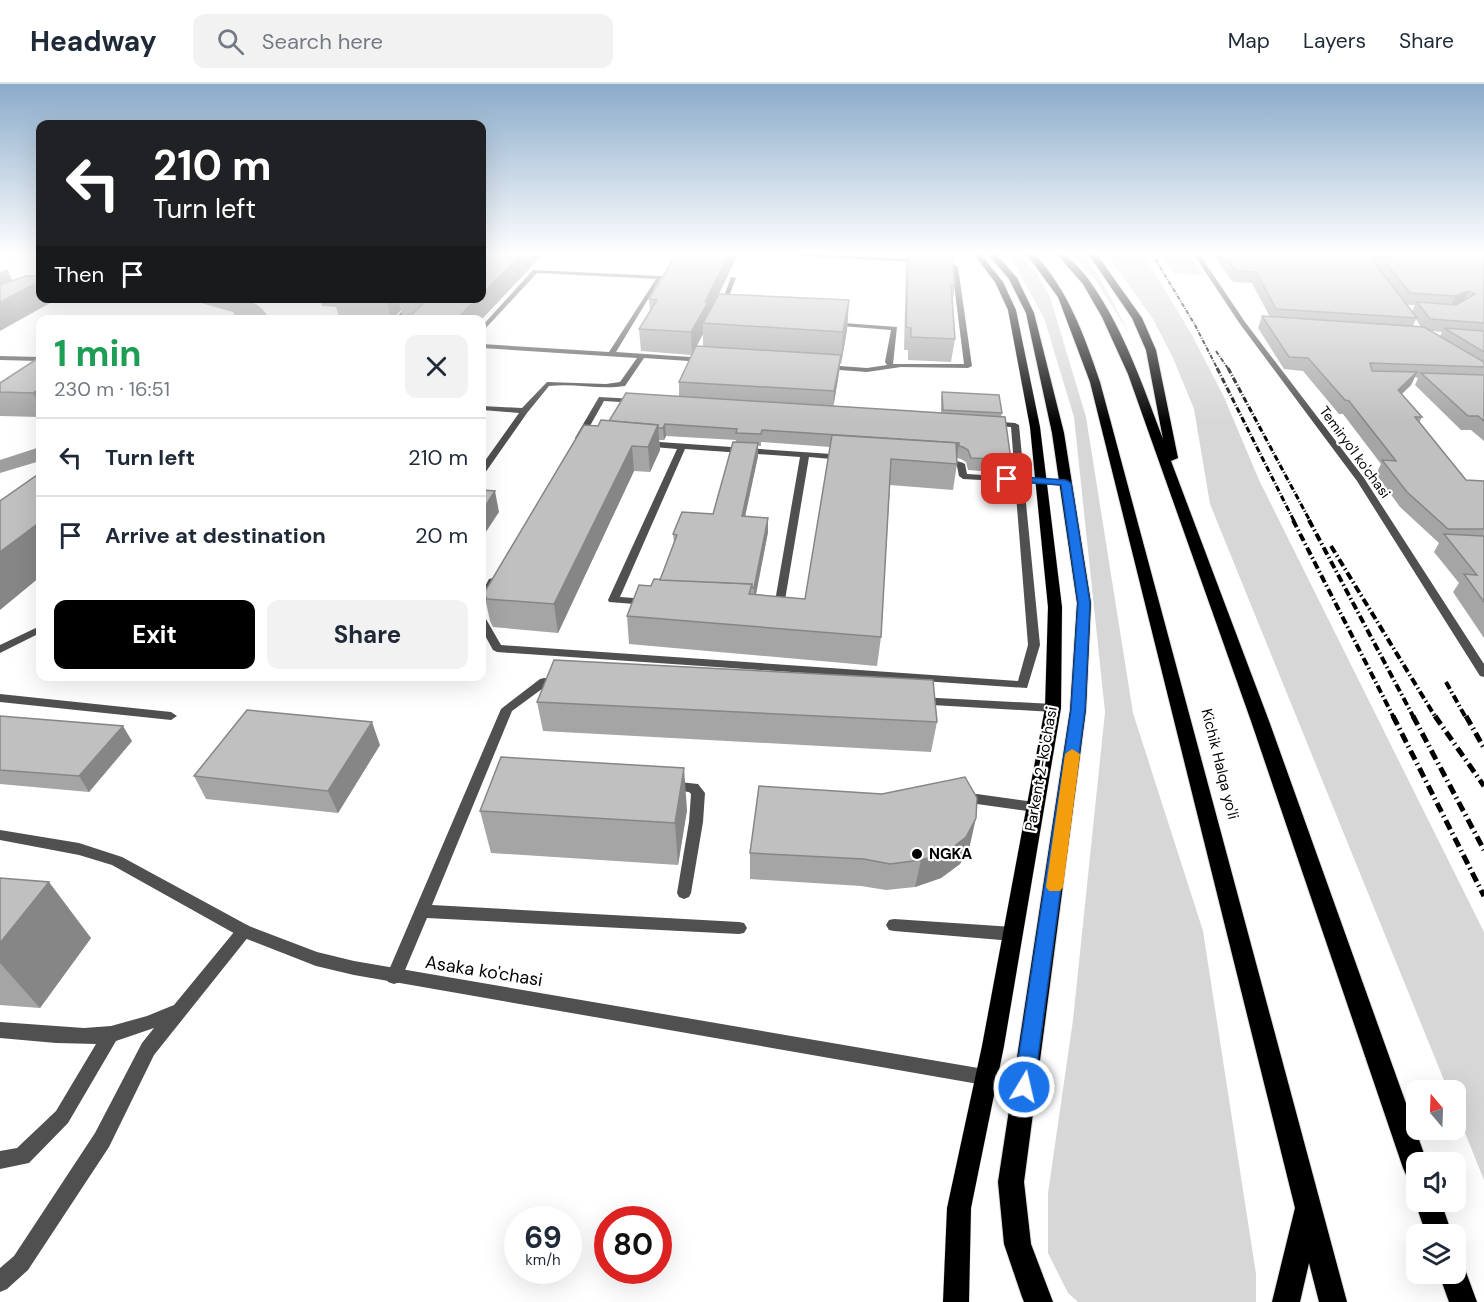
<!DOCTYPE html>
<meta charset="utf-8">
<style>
body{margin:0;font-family:"DM Sans",sans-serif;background:#f2f2f3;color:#1f2937;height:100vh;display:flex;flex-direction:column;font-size:22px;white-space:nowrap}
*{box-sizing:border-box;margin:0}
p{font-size:20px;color:#747a83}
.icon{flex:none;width:33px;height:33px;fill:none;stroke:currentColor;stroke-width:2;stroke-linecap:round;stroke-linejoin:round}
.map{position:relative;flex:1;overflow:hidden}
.panel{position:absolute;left:36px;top:231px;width:450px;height:366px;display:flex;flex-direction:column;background:#fff;border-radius:12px;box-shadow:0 6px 24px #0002}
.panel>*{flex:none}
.guide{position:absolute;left:36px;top:36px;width:450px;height:183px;border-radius:12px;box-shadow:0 6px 24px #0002;background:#202124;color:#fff;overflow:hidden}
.needle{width:39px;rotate:341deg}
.controls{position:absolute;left:1406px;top:996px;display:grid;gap:12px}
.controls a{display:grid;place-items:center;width:60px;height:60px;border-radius:12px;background:#fff;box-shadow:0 6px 24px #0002;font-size:30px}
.speed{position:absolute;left:504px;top:1122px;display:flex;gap:12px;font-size:30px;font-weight:700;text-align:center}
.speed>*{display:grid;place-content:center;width:78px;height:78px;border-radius:50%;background:#fff;box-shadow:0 6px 24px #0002;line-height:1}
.speed small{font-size:15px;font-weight:400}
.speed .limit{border:9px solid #d22;background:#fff;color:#111}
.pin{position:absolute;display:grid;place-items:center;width:51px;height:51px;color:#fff;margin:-26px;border-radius:12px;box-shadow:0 3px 9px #0006}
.me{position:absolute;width:66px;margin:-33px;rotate:9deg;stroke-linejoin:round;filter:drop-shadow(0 0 4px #0008)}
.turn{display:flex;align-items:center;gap:21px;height:126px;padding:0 18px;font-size:27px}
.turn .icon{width:78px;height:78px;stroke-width:2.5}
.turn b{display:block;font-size:42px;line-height:51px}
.then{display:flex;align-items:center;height:57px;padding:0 18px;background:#0003;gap:12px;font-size:22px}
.round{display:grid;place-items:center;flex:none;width:63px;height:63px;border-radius:12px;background:#f2f2f3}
.summary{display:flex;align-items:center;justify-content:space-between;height:102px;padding:0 18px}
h1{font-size:36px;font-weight:700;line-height:45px;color:#1e9e55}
.button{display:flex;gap:12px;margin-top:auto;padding:12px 18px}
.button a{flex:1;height:69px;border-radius:12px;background:#000;color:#fff;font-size:24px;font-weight:700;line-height:69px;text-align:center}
.button a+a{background:#f2f2f3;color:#1f2937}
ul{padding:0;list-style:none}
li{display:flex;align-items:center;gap:18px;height:78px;padding:0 18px;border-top:2px solid #e0e1e3}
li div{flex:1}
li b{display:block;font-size:22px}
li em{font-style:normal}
header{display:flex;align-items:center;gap:36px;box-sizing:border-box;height:84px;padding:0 30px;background:#fff;border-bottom:2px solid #e0e1e3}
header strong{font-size:28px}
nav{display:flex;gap:33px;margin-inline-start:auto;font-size:21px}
.search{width:420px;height:54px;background:#f2f2f3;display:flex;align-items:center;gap:15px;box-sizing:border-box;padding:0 21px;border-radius:12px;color:#747a83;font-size:22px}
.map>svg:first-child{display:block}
.green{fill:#d7d7d7}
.water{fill:#9e9e9e}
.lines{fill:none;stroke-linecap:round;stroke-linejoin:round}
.primary-casing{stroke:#dbdbdb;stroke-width:1}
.trunk-casing{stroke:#dbdbdb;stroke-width:2}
.service{fill:#505050;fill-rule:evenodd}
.minor{fill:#505050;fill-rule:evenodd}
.tertiary{fill:#505050;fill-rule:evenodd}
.primary{fill:#000;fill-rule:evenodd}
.trunk{fill:#000;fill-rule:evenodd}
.rail-far3{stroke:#000;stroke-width:2;stroke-dasharray:4.5 1.5 1 1.5;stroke-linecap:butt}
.rail-far2{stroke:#000;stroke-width:3;stroke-dasharray:6 2 1 2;stroke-linecap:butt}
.rail-far1{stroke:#000;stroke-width:4;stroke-dasharray:8 3 1.5 3;stroke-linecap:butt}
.rail{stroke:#000;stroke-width:5;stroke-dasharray:10 4 1.5 4;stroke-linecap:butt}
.wall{fill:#a5a5a5;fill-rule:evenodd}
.shaded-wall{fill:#868686}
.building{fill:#c0c0c0;stroke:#868686;stroke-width:1.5}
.route{fill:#1a73e8;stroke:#114b97;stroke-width:1.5}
.slow{fill:#f59e0b}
.poi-dot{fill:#000;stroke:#fff;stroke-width:2}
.labels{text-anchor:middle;stroke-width:4.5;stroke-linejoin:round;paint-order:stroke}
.far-street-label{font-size:14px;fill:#000;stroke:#fff}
.street-label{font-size:15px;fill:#000;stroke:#fff}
.poi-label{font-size:15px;font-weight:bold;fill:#000;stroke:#fff;text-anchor:start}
.near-street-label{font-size:18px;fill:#000;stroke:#fff}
</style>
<header>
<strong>Headway</strong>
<div class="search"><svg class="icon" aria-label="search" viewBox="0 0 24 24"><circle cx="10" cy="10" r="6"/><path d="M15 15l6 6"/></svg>Search here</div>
<nav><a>Map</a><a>Layers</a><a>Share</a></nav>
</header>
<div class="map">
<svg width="1484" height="1218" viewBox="0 0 1484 1218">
<rect width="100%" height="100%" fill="#fff"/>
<g class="green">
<polygon points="1002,168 1016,168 1035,187 1050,213 1086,333 1133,629 1203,847 1256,1190 1256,1218 1078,1218 1068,1209 1048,1169 1048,1109 1073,936 1105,628 1074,333 1044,234 1016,183"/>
<polygon points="1069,168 1082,168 1101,196 1129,249 1095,195"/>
<polygon points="1105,168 1142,168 1192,251 1224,313 1259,396 1484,848 1484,1096 1455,1024 1455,1006 1448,1006 1210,420 1194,325 1173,274 1153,235"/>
<polygon points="1159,168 1189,168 1204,191 1174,189"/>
</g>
<g class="water">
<path d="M187 215C214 214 256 206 269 235H237L233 228Z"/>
<polygon points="40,363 40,377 0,389 0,376"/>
</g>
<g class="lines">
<defs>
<polygon id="primary" points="972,168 979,168 1003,198 1016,226 1040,343 1062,523 1061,624 1004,962 971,1124 969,1218 943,1218 947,1124 982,962 1045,624 1048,523 1030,343 1008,226 995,198"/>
<g id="trunk">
<polygon points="986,168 994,168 1017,194 1034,229 1064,349 1091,519 1086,626 1024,1098 1031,1160 1053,1218 1024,1218 1022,1213 1004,1160 998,1098 1070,626 1077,519 1052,349 1026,229 1009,195"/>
<path d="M1025 168H1033C1068 206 1084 250 1100 298L1347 1218H1319L1309 1179 1300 1218H1272L1295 1124 1090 298 1058 213Z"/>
<path d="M1055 168H1063C1073 178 1084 188 1091 199 1124 246 1143 302 1163 355L1146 266 1132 234 1087 168H1095L1142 234 1156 266 1178 374 1171 377 1269 637 1427 1078H1416V1097L1407 1093 1403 1084 1251 637 1128 290 1102 233 1083 200Z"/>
<polygon points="1416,1115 1416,1118 1441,1118 1452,1150 1426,1150 1415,1118"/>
<polygon points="1455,1177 1463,1180 1477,1218 1449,1218 1439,1190 1455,1190"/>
</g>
</defs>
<use href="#primary" class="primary-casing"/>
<use href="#trunk" class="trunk-casing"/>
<g class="service">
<polygon points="732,168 773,168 948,177 958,183 972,282 968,284 901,283 867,288 826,285 822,283 826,281 867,284 887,281 885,278 891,246 829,241 828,240 831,238 897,243 893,280 964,280 952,184 945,180"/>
<path d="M533 186 662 192 616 268 704 274 708 276 704 278 644 274 625 302C599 306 575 299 549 302L527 329 485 389 482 390V381L519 329 482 326V322L522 324 547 298 606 300 620 298 637 274 482 264V260L609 268 656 195 537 189 484 246 482 247V242Z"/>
<polygon points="731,193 736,194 724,225 719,226"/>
<polygon points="416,214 423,214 400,236 393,236"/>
<polygon points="0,272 40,273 40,277 0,276"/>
<polygon points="599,313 636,315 640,317 636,319 604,317 582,356 576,356 575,354"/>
<path d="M988 337 1015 339 1019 341 1024 393 1066 396 1070 399 1066 402 1024 399 1040 561 1027 604 497 568 493 566 482 546V534L486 535 501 561 1018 597 1028 561 1015 398 963 395 959 392 957 382H942L938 379C944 375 959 376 965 380L967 390 1015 393 1011 343 988 341Z"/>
<polygon points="645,357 846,371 847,373 843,376 809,373 783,528 776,529 771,526 774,523 800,373 685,365 620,513 647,515 652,518 647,521 609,518 608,516 677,365 642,362 641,360"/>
<polygon points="493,494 498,497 486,518 482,519 482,508 489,495"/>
<polygon points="40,542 40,549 0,569 0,561"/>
<polygon points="544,594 560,595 566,599 560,603 546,602 512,627 432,821 739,838 744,839 747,844 744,849 739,850 427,834 400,898 394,900 388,898 386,893 501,625 540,595"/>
<polygon points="0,610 171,628 177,632 171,636 0,618"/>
<polygon points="919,613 1053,620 1059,624 1053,628 915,620 913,617 915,614"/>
<polygon points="670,697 698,700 705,709 703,738 691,809 689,813 684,815 679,813 677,809 689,738 691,710 689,708 665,705 663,702 665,699"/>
<polygon points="977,710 1035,718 1040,719 1042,723 1040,727 1035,728 977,720 972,719 970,715 972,711"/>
<polygon points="894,835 1013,843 1018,845 1021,850 1018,855 1013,857 894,847 889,846 886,841 889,836"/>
<polygon points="244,840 249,842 252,847 249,852 154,971 109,1063 28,1186 7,1205 0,1208 0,1184 14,1172 95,1049 142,959 154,944 116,957 68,1039 29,1079 0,1085 0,1067 17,1064 56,1027 96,960 56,959 0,954 0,938 84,944 111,942 147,932 174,921 239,842"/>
</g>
<polygon class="minor" points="1192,168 1198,168 1245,238 1364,394 1484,580 1484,593 1480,592 1357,397 1240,240"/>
<polygon class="tertiary" points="0,746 79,759 122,773 249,842 317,868 354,877 984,985 1024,994 1030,997 1033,1003 1030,1009 1024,1012 984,1001 354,891 316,882 239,852 112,781 79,771 0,756"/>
<use href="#primary" class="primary"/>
<use href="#trunk" class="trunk"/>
<g class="rail-far3">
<polyline points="1151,168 1195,241 1218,286"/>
<polyline points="1216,267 1229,286"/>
</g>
<g class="rail-far2">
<polyline points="1217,284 1294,437"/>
<polyline points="1228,284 1310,437"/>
</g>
<g class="rail-far1">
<polyline points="1293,436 1394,634"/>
<polyline points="1309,436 1414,634"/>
<polyline points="1331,462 1436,634"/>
<polyline points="1446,598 1466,634"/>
</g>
<g class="rail">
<polyline points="1393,632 1484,812"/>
<polyline points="1413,632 1484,766"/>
<polyline points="1435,632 1484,702"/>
<polyline points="1466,632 1484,664"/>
</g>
</g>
<g class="wall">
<polygon points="482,168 545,168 481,236 403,236 401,226 391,236 339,233 336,223 322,222 320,214 482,214"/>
<polygon points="908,168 955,201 952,222 955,255 951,278 908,276 908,266 904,266 906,183"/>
<path d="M1211 168H1484V357L1471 346H1461L1415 301 1418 294 1415 293 1411 301 1402 310 1422 333 1419 339 1466 396 1484 397V554L1453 508 1459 499 1434 468 1439 459 1400 423 1376 390 1381 380 1343 330H1339L1303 287 1284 285 1258 244 1262 232 1270 233 1252 199 1233 198ZM1407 221H1415L1412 228ZM1416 235 1421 243 1413 242ZM1431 247 1442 248 1440 252Z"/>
<path d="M737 172 719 210 849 216 847 246 841 280H840L839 289 833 322 941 329V314L942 308 1002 329 1001 333 1011 376 1008 389 968 386 966 378 961 375 957 374V380L953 406 890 401 881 553 877 582 629 560 627 532 651 502 660 496 674 459 673 450 713 430 736 356 666 352 664 356H659L660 366 650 388 634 387 558 549 493 543 490 537 484 509 598 342 679 313V298L692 271 641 267 639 245 650 228 649 215ZM703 250V263L696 262ZM761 358 830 363 805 515 756 511 768 448 745 433 758 372V362H761Z"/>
<polygon points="40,273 40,333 0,332 0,299"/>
<polygon points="537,618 937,638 931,668 543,647"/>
<polygon points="0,632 132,657 89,708 0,700"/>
<polygon points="380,661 338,729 206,715 194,692"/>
<polygon points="687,726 678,781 491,769 480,727"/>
<polygon points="970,761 960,780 941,794 915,803 886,806 861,802 750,795 750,769"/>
<polygon points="0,794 91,854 40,924 0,921"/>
</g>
<g class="shaded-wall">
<polygon points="524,168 545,168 481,236 456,236 477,214 482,214 482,210"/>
<polygon points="730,168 737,168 737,172 708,233 703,239 703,250 692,271 691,248"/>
<polygon points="7,185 17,206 40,197 40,214 59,214 0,247 0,188"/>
<polygon points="1469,207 1463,218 1450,224 1455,212"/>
<polygon points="386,214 412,214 398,216 401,226 391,236"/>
<polygon points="849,216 847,246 841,280 843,248"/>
<polygon points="841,271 839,289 833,325 834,307"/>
<polygon points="1417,288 1411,301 1392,319 1398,306"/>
<polygon points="40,304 40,323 33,309"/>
<polygon points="665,340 666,352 664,356 663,344"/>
<polygon points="658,341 660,366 650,388 648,363"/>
<polygon points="758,359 758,372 742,446 742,432"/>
<polygon points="956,359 959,359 956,380"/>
<polygon points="632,362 634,387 558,549 554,520"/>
<polygon points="495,407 499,428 482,454 482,427"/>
<polygon points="768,434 768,448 754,519 754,504"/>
<polygon points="40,438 40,493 0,526 0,468"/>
<polygon points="372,638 380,661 338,729 328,707"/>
<polygon points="123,642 132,657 89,708 79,692"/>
<polygon points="684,684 687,726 678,781 675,739"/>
<polygon points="976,734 970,761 960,780 941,794 915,803 921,776"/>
<polygon points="49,798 91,854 40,924 0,879 0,859"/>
</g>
<g class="building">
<polygon points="482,168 524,168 482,210"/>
<polygon points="678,168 730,168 705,218 708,218 691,248 639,245 657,216 649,215"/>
<polygon points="908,168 951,168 955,201 951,201 955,255 911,253 911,244 906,243"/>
<polygon points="1222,168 1366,168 1417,234 1276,225 1256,188 1236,187"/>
<polygon points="1377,168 1484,168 1484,239 1430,235 1417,218 1456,221 1475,210 1469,207 1455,212 1410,209"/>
<polygon points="26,192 40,192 40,197 0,218 0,201"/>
<polygon points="719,210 849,216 843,248 703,239"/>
<polygon points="399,214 477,214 456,236 406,236 426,217 398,216"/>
<polygon points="1262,232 1424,243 1484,278 1484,283 1370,279 1372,287 1417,288 1398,306 1422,333 1415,333 1466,396 1484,397 1484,445 1448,445 1407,408 1382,376 1396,377 1349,317 1345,316 1308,274 1289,273"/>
<polygon points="1444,244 1484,247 1484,268"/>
<polygon points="696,262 841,271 834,307 679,298"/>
<polygon points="40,273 40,304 33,309 0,308 0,299"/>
<polygon points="1421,289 1484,291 1484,337 1478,332 1468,332"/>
<polygon points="942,308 999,311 1002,329 943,326"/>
<polygon points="626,309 1005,333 1011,376 971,374 968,366 963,363 959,362 959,359 762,346 761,350 736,349 737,345 665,340 663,344 658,344 658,341 609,337"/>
<polygon points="601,336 658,341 648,363 632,362 554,520 487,515 484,509 584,341 598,342"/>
<polygon points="832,351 959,359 956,359 957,380 891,375 881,553 627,532 639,501 651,502 654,495 752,500 749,510 805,515"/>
<polygon points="733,358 758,359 742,432 768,434 754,504 752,504 752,500 660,496 677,451 673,450 682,428 713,430"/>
<polygon points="40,389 40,438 0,468 0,417"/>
<polygon points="482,406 495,407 482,427"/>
<polygon points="1444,450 1483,452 1484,453 1484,518 1464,490 1477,491"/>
<polygon points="554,576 933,596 937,638 537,618"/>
<polygon points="247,626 372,638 328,707 194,692"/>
<polygon points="0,632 123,642 79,692 0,686"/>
<polygon points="501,673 684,684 675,739 480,727"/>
<polygon points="965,693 977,714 976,734 966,753 947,768 921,776 890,780 864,775 750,769 759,702 882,710"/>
<polygon points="0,794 49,798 0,859"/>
</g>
<linearGradient id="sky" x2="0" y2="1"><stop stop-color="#8aabca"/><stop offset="0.5" stop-color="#fff"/><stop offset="1" stop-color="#fff" stop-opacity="0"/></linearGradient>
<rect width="1484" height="339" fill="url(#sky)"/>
<polygon class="route" points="1007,392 1066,396 1071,399 1090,519 1085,626 1034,1003 1031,1010 1024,1012 1017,1010 1014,1003 1071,626 1078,519 1061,401 1004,397 1002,395"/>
<polygon class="slow" points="1072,665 1080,670 1063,803 1060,807 1049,807 1046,803 1065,670"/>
<circle class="poi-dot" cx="917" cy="770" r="6"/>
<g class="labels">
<g class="far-street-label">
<text transform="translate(1355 368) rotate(54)" y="5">Temiryo'l ko'chasi</text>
</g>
<g class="street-label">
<text transform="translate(1220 680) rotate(76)" y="5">Kichik Halqa yo'li</text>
<text transform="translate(1041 685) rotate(-80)" y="5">Parkent 2-ko'chasi</text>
</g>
<g class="poi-label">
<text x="929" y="775">NGKA</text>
</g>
<g class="near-street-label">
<text transform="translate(484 887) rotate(9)" y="6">Asaka ko'chasi</text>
</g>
</g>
</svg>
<div class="controls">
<a><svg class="needle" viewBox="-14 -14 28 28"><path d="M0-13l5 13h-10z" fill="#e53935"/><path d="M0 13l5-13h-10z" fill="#747a83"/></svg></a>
<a><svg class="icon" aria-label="sound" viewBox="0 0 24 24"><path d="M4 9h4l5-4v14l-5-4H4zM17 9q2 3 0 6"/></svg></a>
<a><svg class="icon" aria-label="layers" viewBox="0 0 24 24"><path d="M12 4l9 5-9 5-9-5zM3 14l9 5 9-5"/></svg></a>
</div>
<div class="speed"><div>69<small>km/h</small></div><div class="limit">80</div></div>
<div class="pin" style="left:1007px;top:395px;background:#d93025"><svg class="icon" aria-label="arrive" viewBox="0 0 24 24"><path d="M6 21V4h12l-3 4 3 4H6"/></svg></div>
<svg class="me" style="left:1024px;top:1003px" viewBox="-20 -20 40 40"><circle r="17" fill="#1a73e8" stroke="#fff" stroke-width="3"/><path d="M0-11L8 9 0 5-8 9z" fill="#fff"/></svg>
<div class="guide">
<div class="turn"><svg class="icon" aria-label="left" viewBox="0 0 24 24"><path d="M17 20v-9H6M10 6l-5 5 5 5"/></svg><div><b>210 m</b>Turn left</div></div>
<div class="then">Then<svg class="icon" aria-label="arrive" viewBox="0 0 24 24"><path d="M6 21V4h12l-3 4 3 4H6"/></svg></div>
</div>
<section class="panel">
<div class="summary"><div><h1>1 min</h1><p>230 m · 16:51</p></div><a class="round"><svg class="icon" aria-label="close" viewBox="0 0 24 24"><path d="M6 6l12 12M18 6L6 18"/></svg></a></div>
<ul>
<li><svg class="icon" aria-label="left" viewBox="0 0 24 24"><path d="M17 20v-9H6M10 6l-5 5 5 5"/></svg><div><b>Turn left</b></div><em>210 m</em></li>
<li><svg class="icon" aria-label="arrive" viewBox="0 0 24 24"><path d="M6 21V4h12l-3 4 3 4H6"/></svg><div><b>Arrive at destination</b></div><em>20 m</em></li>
</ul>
<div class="button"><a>Exit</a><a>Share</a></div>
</section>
</div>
